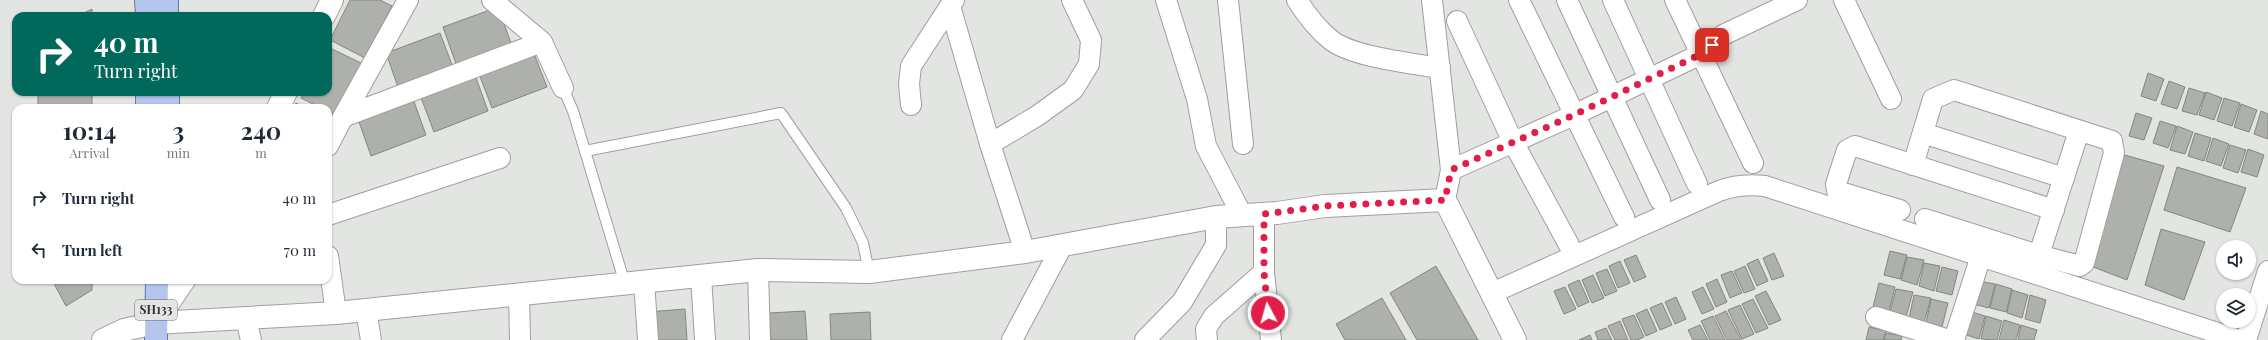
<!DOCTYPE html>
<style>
body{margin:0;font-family:"Playfair Display",serif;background:#f6f6f7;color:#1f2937;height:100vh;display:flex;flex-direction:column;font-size:15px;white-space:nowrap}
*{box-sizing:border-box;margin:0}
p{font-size:13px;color:#747a83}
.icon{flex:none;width:22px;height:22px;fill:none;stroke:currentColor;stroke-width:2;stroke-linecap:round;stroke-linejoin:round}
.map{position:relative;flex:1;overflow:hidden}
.details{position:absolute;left:12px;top:104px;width:320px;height:180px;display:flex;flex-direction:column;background:#fff;border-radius:12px;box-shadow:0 1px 3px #0004}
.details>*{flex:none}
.top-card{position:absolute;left:12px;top:12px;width:320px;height:84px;border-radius:12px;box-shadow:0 1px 3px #0004;background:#00695c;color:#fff;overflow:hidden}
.tools{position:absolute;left:2216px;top:240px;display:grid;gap:8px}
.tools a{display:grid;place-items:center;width:40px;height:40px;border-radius:50%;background:#fff;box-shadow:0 1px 3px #0004;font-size:20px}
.pin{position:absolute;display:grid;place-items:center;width:34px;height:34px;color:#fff;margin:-17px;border-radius:8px;box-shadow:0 2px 6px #0006}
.me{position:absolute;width:44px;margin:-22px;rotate:354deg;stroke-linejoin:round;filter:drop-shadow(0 0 3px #0008)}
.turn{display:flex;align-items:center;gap:14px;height:84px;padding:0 16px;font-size:18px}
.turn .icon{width:52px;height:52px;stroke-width:2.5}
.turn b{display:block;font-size:28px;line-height:34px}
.eta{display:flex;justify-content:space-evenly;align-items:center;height:68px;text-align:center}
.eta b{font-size:24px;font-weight:700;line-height:28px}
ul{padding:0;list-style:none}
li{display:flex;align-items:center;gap:12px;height:52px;padding:0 16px}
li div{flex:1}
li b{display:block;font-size:15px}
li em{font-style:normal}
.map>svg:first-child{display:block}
.building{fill:#aeb0ac;stroke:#848682}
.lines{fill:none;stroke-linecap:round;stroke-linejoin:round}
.lane-casing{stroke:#9ea09d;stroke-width:12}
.street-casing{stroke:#9ea09d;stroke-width:22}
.secondary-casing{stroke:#9ea09d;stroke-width:24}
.primary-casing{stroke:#6578a3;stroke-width:24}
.lane{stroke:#fff;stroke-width:10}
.street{stroke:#fff;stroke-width:20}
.secondary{stroke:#fff;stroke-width:22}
.primary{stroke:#b4c6ee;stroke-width:22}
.route{stroke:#e11d48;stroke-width:7;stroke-dasharray:0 12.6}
.labels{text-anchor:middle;stroke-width:3.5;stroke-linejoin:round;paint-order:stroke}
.shield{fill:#e3e5e2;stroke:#646664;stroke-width:1}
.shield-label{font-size:12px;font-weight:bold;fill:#2e2f2e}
</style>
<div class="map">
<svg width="2268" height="340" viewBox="0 0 2268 340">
<rect width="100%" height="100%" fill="#e3e5e2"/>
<g class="building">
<polygon points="350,0 380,0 392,6 365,58 330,40"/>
<polygon points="498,7 511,43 456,64 443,27"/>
<polygon points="92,9 92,16 78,16"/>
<polygon points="440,33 454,70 399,90 386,53"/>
<polygon points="328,47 363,64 336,115 328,111 328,108 321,108 301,98 305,92 328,92"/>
<polygon points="533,51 547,87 492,108 478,71"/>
<polygon points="2148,73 2164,79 2156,101 2141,96"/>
<polygon points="475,75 488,111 434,132 420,95"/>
<polygon points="2169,81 2185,87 2177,109 2161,104"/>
<polygon points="2189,88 2205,93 2197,115 2182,111"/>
<rect x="38" y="92" width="54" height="16"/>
<polygon points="2206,92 2222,98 2214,120 2199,115"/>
<polygon points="2224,98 2240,103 2232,126 2217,121"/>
<polygon points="413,99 426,135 371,156 358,119"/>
<polygon points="296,103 306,108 294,108"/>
<polygon points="2241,104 2257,110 2249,132 2234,127"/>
<polygon points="2261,111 2268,114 2268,139 2254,134"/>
<polygon points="2136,113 2152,118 2144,140 2129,136"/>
<polygon points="2160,121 2176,126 2168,148 2153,143"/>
<polygon points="2177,126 2193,132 2185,154 2170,150"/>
<polygon points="2195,133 2211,138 2204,161 2188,156"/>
<polygon points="2213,138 2229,144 2221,166 2206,161"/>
<polygon points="2230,145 2246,150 2238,173 2223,168"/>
<polygon points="2248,149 2264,155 2257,177 2241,172"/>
<polygon points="2121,154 2164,166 2127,280 2088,265"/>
<polygon points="2177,167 2246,188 2230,232 2164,210"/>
<polygon points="2161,229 2205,242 2184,300 2145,285"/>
<polygon points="1890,251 1907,255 1900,279 1884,275"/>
<polygon points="1774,253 1784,276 1772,280 1763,258"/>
<polygon points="1636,255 1646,277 1634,282 1624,260"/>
<polygon points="1907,257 1924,260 1917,285 1901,280"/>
<polygon points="1758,259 1768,281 1757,286 1747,264"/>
<polygon points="1620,261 1630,283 1618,288 1609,266"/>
<polygon points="1924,263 1940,266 1934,291 1919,286"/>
<polygon points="1436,266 1478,340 1417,340 1390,293"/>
<polygon points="1745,266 1755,289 1744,293 1734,271"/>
<polygon points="1942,267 1958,271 1952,295 1936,291"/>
<polygon points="1607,269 1617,291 1605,296 1596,273"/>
<polygon points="1732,271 1742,293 1730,298 1721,275"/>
<polygon points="1593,275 1604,298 1592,303 1582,280"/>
<polygon points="1717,279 1727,302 1716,307 1706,284"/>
<polygon points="52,280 92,280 92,290 66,306"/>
<polygon points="1579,280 1589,302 1578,307 1568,285"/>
<polygon points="1979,281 1995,284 1989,308 1973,304"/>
<polygon points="1879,283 1895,287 1889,311 1873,307"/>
<polygon points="1996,284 2012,289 2006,312 1990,308"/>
<polygon points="1565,287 1576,309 1564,314 1554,291"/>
<polygon points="1703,287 1714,309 1702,314 1692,292"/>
<polygon points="1896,289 1913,292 1906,317 1890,312"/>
<polygon points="2012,290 2028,295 2022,318 2007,313"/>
<polygon points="1766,291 1781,320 1769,325 1755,296"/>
<polygon points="1914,295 1931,298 1924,322 1909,318"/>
<polygon points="2030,295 2046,300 2040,323 2025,319"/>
<polygon points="1676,297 1686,319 1675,324 1665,302"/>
<polygon points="1382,298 1406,340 1345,340 1336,324"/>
<polygon points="1753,299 1768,328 1756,333 1742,304"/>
<polygon points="1931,299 1948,303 1942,327 1926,323"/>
<polygon points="1662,303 1672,325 1660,330 1650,308"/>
<polygon points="1740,305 1754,334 1742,339 1728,310"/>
<polygon points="685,309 687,340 650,340 648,312"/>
<polygon points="1647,309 1657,331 1646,336 1636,314"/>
<polygon points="805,311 807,340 771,340 769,313"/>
<polygon points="1726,311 1741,340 1727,340 1715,316"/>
<polygon points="1969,311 1985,316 1979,339 1963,334"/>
<polygon points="870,312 871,340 831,340 830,314"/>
<polygon points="1634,315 1644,337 1637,340 1631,340 1622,319"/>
<polygon points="1713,316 1725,340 1710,340 1701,321"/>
<polygon points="1986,316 2002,321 1997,340 1981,339"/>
<polygon points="2004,320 2020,325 2016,340 1999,340"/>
<polygon points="1620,321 1628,340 1615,340 1608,326"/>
<polygon points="1700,325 1708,340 1693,340 1688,330"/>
<polygon points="2021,325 2037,330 2034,340 2018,340"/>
<polygon points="1869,327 1886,331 1883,340 1866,340"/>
<polygon points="1606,328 1612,340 1598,340 1595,332"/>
<polygon points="1886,333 1902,336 1901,340 1884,340"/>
<polygon points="1590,335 1592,340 1579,340"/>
</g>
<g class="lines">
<defs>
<g id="lane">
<polyline points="563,88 573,111 625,284"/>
<polyline points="585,151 781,113 846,208 863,243 869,272"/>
</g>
<g id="street">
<polyline points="408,0 343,117 542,42"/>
<polyline points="492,0 542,42 563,88"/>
<polyline points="1166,0 1197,99 1206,146 1242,215"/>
<polyline points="1228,0 1243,144"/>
<path d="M1297 0C1306 14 1317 29 1331 40 1352 57 1412 63 1440 68"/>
<polyline points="1432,0 1451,170 1445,200"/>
<polyline points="1519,0 1624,217"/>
<polyline points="1567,0 1660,200"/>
<polyline points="1613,0 1697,184"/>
<polyline points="1675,0 1753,163"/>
<polyline points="1844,0 1891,99"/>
<polyline points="950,6 990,144 1025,252"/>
<polyline points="1457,21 1513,142 1569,245"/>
<polyline points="911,105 909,84 911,66 954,0"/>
<polyline points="1923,133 2064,178"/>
<polyline points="990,144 1037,116 1073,90 1089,64 1091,40 1072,0"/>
<polyline points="328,146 343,117"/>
<polyline points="1913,165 1933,99 1954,90 2112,141 2114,153 2084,263 2080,266 2038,255 1925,219"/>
<polyline points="1451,170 1574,115 1701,54 1723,35 1797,0"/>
<polyline points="1900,210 1837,191 1836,184 1847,150 1855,146 2054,210"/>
<polyline points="1264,214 1264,272 1271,340"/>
<polyline points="328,215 500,158"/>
<polyline points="328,256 336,313"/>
<polyline points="2035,267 2079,131"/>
<polyline points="758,270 760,340"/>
<polyline points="701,276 705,340"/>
<polyline points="644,281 648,340"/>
<path d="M1492 293 1719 191C1735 185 1748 184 1765 186L2239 340"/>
<polyline points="519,294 520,340"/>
<polyline points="366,310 371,340"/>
<polyline points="1876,317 1949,340"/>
<polyline points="246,319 251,340"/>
<polyline points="1012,340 1062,246"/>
<polyline points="1145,340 1182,302 1216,245 1216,217"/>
<polyline points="1207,340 1206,329 1214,316 1264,272"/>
<polyline points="1954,340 1981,256"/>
<polyline points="2246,340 2268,271"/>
</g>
<g id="secondary">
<polyline points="324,16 332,0"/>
<polyline points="278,108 286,92"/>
<polyline points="155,323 184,280"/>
<polyline points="103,340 124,330 155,323 336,313 758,270 869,272 1025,252 1216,217 1277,213 1325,206 1445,200 1515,340"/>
</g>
<g id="primary">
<polyline points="146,0 147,16"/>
<polyline points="167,0 167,16"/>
<polyline points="147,108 147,92"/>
<polyline points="168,108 168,92"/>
<polyline points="156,340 157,280"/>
</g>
</defs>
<use href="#lane" class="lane-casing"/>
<use href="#street" class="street-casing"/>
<use href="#secondary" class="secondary-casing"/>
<use href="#primary" class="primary-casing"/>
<use href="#lane" class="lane"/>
<use href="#street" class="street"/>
<use href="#secondary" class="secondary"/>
<use href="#primary" class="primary"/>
</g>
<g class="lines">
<polyline class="route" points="1268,313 1264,272 1264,214 1325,206 1445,200 1451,170 1574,115 1701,54 1712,45"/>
</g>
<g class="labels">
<rect class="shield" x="135" y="300" width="42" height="20" rx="3"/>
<g class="shield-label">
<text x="156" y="314">SH133</text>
</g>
</g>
</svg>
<div class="tools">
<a><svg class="icon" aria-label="sound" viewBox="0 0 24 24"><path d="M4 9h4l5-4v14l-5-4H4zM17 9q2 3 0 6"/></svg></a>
<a><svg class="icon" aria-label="layers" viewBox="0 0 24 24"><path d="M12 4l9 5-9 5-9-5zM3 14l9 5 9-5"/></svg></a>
</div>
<div class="pin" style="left:1712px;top:45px;background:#d93025"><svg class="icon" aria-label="arrive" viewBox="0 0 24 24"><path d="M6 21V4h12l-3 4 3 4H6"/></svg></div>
<svg class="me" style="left:1268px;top:313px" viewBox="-20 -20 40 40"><circle r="17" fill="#e11d48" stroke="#fff" stroke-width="3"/><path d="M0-11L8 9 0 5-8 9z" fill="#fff"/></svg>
<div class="top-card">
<div class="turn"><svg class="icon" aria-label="right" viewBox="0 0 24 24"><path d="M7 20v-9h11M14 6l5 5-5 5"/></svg><div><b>40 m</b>Turn right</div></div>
</div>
<section class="details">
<div class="eta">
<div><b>10:14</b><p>Arrival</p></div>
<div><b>3</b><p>min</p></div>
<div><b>240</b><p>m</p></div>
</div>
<ul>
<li><svg class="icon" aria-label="right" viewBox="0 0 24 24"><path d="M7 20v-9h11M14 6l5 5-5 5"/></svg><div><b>Turn right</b></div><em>40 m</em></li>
<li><svg class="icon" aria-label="left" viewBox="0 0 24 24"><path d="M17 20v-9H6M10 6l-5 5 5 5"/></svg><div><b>Turn left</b></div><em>70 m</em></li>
</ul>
</section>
</div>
